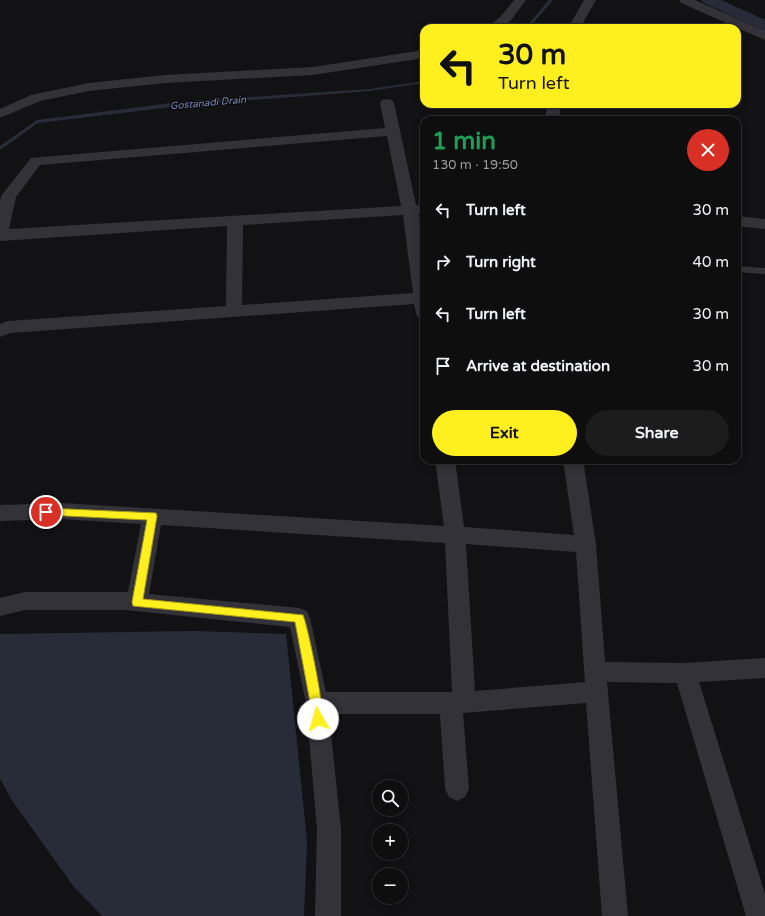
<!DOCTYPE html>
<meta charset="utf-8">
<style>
body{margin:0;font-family:"Varela Round",sans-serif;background:#1c1c1d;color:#f1f3f6;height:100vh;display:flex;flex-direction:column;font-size:15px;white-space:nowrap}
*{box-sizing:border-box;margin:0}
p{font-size:13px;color:#9b9c9e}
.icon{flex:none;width:22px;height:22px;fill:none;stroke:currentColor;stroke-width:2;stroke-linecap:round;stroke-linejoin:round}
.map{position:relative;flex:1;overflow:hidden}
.panel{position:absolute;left:420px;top:116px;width:321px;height:348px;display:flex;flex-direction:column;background:#0e0e0f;border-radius:12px;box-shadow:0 2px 10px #0003,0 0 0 1px #2e2e2f}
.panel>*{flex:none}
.top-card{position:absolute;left:420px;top:24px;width:321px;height:84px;border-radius:12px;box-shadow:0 2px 10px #0003,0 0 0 1px #2e2e2f;background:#ffef1f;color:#111;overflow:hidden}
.fabs{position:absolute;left:372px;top:780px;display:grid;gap:8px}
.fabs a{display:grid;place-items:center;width:36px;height:36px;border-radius:50%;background:#0e0e0f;box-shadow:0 2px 10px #0003,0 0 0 1px #2e2e2f;font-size:20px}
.pin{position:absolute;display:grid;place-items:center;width:34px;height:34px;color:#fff;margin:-17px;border:2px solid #fff;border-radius:50%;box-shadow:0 1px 4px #0007}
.me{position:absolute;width:44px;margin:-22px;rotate:353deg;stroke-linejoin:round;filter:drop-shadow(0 0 3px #0008)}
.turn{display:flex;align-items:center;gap:14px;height:84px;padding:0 12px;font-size:18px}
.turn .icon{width:52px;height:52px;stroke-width:2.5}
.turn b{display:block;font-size:28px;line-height:34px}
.round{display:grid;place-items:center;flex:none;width:42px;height:42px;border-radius:21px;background:#1c1c1d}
.head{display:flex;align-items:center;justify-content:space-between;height:68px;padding:0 12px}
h1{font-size:24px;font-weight:800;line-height:30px;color:#1e9e55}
.button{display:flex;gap:8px;margin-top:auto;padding:8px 12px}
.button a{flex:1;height:46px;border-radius:24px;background:#ffef1f;color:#111;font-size:16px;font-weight:800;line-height:46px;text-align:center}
.button a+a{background:#1c1c1d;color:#f1f3f6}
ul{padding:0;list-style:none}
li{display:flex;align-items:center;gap:12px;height:52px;padding:0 12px}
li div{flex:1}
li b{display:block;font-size:15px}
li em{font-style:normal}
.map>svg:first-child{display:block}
.water{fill:#272c38}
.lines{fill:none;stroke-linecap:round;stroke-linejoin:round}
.stream{fill:#272c38;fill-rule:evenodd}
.canal{fill:#272c38;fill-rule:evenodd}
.service{fill:#333239;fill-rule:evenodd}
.minor{fill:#333239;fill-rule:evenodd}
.route{fill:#ffef1f;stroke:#a69b14}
.labels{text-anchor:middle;stroke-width:3;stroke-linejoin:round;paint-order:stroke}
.far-water-label{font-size:10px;font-style:italic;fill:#7586b5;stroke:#0d0d0f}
</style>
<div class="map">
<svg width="765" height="916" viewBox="0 0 765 916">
<rect width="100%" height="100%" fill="#121214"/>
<polygon class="water" points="194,631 286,634 307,841 304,916 102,916 74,887 11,799 0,778 0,634"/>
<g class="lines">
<g class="stream">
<polygon points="549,0 553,0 529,28 525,28"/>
<polygon points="424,81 424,83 370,91 188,105 38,123 0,150 0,146 37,120 188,101 370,89"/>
</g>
<polygon class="canal" points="701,0 721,0 765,20 765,31 704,3"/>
<polygon class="service" points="737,266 765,268 765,274 737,272"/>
<g class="minor">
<polygon points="514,0 526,0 511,20 502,28 488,28 503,14"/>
<polygon points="584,0 596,0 580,28 568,28"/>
<polygon points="679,0 695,0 765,31 765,40 681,3"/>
<polygon points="424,50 424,58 313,75 165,83 89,91 40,101 0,118 0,109 31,95 89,83 165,75 313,67"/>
<path d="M387 99 392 100 394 103 416 205 424 204V214H418L424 254V319L418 317 416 313 414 304 11 333 0 337V324L8 321 226 306 227 226 0 241V202L1 196 31 158 385 128 380 103 382 100ZM387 136 401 206 9 229 16 197 40 165ZM403 215 413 293 242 305 243 225Z"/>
<polygon points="547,104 561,104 559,120 545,120"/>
<polygon points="737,216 765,219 765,229 737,226"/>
<path d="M435 460H455L464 527 574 535 563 460H583L596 544 605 662 685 663 765 658V678L699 682 765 894V916H746L677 683 607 682 628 916H602L586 703 463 713 469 789 465 797 457 801 449 797 445 789 440 714H329L341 829V916H315L317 829 306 703 290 627 125 610H25L0 616V598L25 592H128L141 524 61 519 0 521V505L61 503 444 526ZM161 525 445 543 452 692H326L310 618 307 611 299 608 149 594ZM466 544 576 552 585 682 475 691Z"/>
</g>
</g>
<path class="route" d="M46 508 156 513 157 516 143 599 303 615C308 627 326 713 322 723L318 724 314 723 295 622 133 606 132 602 147 520 46 515 43 514 41 512 43 509Z"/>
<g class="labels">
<g class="far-water-label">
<text transform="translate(208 102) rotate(-5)" y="4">Gostanadi Drain</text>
</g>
</g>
</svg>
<div class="fabs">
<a><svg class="icon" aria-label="search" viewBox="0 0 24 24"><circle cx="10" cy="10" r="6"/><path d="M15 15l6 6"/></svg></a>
<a>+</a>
<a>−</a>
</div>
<div class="pin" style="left:46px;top:512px;background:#d93025"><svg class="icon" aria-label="arrive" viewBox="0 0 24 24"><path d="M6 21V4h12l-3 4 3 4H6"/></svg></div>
<svg class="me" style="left:318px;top:719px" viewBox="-20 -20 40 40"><circle r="19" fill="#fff"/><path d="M0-13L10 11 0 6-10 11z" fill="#ffef1f"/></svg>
<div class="top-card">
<div class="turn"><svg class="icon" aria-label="left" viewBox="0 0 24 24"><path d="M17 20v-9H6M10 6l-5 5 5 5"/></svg><div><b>30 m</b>Turn left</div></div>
</div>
<section class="panel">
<div class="head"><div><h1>1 min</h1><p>130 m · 19:50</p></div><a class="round" style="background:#d93025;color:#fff"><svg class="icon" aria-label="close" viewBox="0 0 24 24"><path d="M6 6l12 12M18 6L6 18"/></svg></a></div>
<ul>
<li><svg class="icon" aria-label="left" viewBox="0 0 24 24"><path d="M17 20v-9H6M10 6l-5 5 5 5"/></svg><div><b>Turn left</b></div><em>30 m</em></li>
<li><svg class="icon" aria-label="right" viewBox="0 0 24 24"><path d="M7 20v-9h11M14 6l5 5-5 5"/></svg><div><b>Turn right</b></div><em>40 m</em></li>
<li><svg class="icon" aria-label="left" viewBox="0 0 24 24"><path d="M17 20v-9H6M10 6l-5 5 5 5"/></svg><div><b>Turn left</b></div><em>30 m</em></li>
<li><svg class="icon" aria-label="arrive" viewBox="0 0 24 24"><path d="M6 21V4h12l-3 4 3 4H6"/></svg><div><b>Arrive at destination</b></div><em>30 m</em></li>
</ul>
<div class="button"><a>Exit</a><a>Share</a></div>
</section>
</div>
